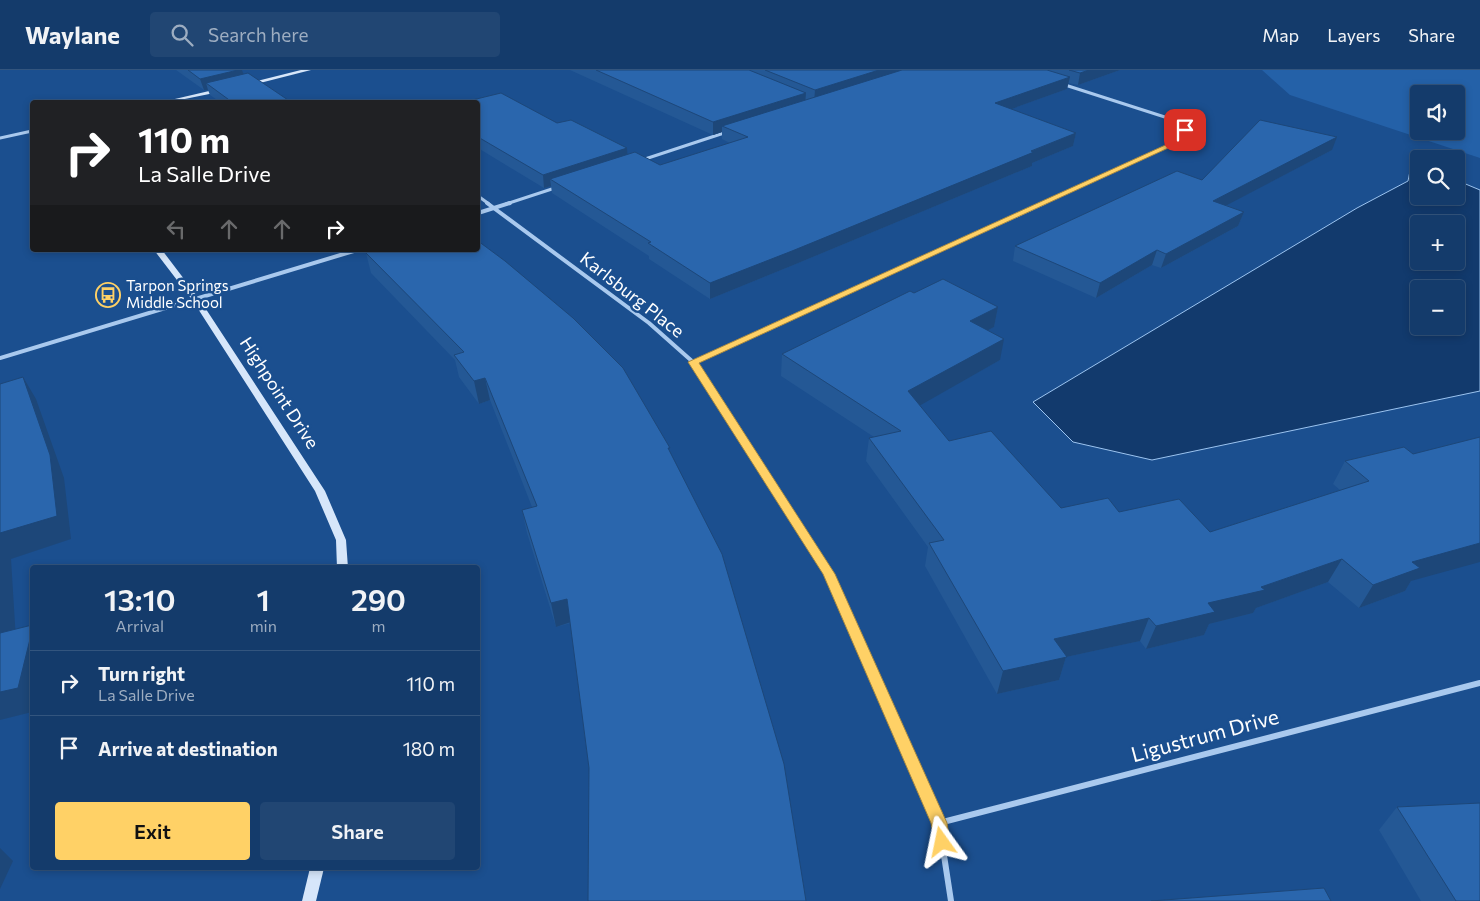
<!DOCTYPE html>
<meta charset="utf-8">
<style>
body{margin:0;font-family:Commissioner,sans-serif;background:#214673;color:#f1f3f6;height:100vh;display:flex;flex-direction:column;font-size:19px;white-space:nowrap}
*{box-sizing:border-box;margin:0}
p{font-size:16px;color:#9dadc1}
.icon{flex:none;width:28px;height:28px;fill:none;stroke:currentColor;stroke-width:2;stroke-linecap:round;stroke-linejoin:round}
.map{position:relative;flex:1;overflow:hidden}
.details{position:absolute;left:30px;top:495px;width:450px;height:305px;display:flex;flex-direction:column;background:#143b6b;border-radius:5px;box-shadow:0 2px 8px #0003,0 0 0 1px #33557e}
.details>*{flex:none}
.guide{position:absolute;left:30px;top:30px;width:450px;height:152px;border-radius:5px;box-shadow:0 2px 8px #0003,0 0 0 1px #33557e;background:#202124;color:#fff;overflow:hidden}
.buttons{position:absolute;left:1410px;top:15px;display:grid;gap:10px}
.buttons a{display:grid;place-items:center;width:55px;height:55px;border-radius:5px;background:#143b6b;box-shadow:0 2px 8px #0003,0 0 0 1px #33557e;font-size:25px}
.pin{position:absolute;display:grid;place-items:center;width:42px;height:42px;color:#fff;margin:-21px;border-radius:10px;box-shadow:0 2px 8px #0006}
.me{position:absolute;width:55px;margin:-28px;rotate:348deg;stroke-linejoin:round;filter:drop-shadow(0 0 4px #0008)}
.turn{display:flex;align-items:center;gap:18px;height:105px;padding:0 25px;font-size:22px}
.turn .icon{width:65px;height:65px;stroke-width:2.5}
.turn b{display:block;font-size:35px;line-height:42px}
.lanes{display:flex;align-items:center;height:48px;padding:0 25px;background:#0003;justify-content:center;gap:25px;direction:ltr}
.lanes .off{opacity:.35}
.eta{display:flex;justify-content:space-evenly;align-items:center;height:85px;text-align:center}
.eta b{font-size:30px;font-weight:600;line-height:35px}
.button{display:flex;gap:10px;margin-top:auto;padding:10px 25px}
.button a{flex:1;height:58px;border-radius:5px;background:#ffd166;color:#111;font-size:20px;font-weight:600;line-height:58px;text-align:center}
.button a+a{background:#214673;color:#f1f3f6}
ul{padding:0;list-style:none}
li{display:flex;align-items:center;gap:15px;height:65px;padding:0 25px;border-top:1px solid #33557e}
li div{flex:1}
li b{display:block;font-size:19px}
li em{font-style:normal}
header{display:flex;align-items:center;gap:30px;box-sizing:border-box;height:70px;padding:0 25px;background:#143b6b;border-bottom:1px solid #33557e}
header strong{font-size:24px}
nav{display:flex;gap:28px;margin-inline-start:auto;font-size:18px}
.search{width:350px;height:45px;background:#214673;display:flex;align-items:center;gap:12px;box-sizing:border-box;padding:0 18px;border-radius:5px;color:#9dadc1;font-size:19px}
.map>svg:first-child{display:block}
.green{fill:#2461a8;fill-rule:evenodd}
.water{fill:#123a6d;stroke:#9cc4f0;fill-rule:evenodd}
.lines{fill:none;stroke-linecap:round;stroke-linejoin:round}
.street-far3{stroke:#a9c9ee;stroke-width:3}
.street-far2{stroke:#a9c9ee;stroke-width:4}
.street-far1{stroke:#a9c9ee;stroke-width:5}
.street{stroke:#a9c9ee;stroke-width:6}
.secondary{fill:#d6e6fa;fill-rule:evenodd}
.wall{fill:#245895}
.shaded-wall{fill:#1d4779}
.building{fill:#2a66ad;stroke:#1d4779}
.route{fill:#ffd166;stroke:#a68842}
.labels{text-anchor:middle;stroke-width:5;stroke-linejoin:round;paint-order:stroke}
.far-poi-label{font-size:15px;fill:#fff;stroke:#1b4f8f;text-anchor:start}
.street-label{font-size:18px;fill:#fff;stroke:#1b4f8f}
.near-street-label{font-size:21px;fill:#fff;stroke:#1b4f8f}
</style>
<header>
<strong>Waylane</strong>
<div class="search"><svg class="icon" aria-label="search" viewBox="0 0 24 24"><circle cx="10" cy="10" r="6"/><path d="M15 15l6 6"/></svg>Search here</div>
<nav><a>Map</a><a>Layers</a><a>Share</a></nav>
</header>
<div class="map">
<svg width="1480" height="831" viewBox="0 0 1480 831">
<rect width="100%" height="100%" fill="#1b4f8f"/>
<path class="green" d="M1262 0H1480V88L1290 25ZM1419 24H1456V61H1419Z"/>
<path class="water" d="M1412 91 1419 94V126H1456V110L1480 120V321L1152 390 1073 372 1033 332 1357 138 1408 111ZM1419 154H1456V191H1419ZM1419 219H1456V256H1419Z"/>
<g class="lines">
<g class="street-far3">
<polyline points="0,68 32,61"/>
<polyline points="642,90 727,62"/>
<polyline points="478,126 489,134"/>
<polyline points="506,134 558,117"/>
<polyline points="1041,134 1175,73 1183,67 1185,60 1171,49 1062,14"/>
</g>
<g class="street-far2">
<polyline points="487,133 649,253 693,292 703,308"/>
<polyline points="478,143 510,133"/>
<polyline points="0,288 357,180"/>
<polyline points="693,292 1044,133"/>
</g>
<polyline class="street-far1" points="702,307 829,503 843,535"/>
<g class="street">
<polyline points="843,534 939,753 951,831"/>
<polyline points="939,753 1480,613"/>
</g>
<g class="secondary">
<polygon points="301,0 311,0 248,16 245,14"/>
<polygon points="222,18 224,19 224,21 170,32 162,32"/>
<polygon points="154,180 162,180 200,230 325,421 346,470 348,498 337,498 336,470 315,421 193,231"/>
<polygon points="310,798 324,798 316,831 302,831"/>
</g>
</g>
<g class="wall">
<polygon points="176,0 242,0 243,5 291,32 220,32 210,25 208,20 204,20"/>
<polygon points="570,0 1120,0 1078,15 1068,13 1067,19 1011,39 1076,63 1073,76 1032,93 1032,96 791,196 710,229 649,189 649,186 552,123 551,116 544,118 478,78 478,32 557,53 627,85 660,95 730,73 722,69 722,62 713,65"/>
<polygon points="1332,80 1226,135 1244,142 1238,156 1161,198 1152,195 1096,228 1013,191 1015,176"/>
<polygon points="366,183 573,248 589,698 571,553 556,557 527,463 522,440 532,437 490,330 479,334 459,307 455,290 371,203"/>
<polygon points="914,223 998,237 994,257 988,260 1000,290 919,335 949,371 1061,438 1119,442 1210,462 1340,420 1333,414 1345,391 1404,377 1411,511 1405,521 1359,538 1328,512 1256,538 1253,543 1209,554 1204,565 1146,579 1140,571 1066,587 1059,610 997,624 925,496 928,477 866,391 869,368 874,367 781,306 782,284"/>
<polygon points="1397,737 1480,831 1421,831 1379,760"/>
</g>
<g class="shaded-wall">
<polygon points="238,0 242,0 246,11 206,13 208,20 204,20 200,9"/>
<polygon points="879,0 917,0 814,33 815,20"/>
<polygon points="1089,0 1120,0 1078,15 1080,3"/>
<polygon points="1070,7 1067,19 992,46 995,33"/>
<polygon points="806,23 805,35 722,56 722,62 713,65 713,52"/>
<polygon points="1076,63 1073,76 1032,93 1032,96 791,196 710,229 710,213"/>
<polygon points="1337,67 1332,80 1208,145 1213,131"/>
<polygon points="627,78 628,92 550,109 551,116 544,118 543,105"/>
<polygon points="1244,142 1238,156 1161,198 1166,184"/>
<polygon points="1157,180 1152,195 1096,228 1100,213"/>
<polygon points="998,237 994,257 966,272 970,251"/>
<polygon points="1004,269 1000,290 905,344 908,321"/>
<polygon points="23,307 36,329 64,408 71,469 11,489 17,587 0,564 0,463"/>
<polygon points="485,308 490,330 479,334 474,311"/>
<polygon points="1480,473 1480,492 1411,511 1405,521 1359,538 1373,515 1412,492"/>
<polygon points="1342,489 1328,512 1256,538 1253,543 1209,554 1204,565 1146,579 1156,556 1208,533 1261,517"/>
<polygon points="567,529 571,552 556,557 551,533"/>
<polygon points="1149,548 1140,571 1066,587 1059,610 997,624 1003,601 1054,569"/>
<polygon points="32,561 32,642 0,650 0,622"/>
<polygon points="0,778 13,791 0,819"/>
</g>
<g class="building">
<polygon points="188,0 238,0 200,9"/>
<polygon points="596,0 749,0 806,23 713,52"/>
<polygon points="765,0 879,0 815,20"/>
<polygon points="902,0 1047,0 1070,7 995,33 1076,63 1031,81 1034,82 792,181 710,213 648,173 651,172 550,109 635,82 660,95 748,67 722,56"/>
<polygon points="1069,0 1089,0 1080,3"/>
<polygon points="248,3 291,32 232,32 206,13"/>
<polygon points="501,23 557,53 571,50 627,78 543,105 478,67 478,32 464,32"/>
<polygon points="1260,50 1337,67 1213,131 1244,142 1166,184 1157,180 1100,213 1015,176 1177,101 1202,110"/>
<polygon points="478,171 505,191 573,248 623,298 670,378 668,378 722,484 784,694 806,831 588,831 589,698 567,529 551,533 522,440 537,436 485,308 474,311 454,285 464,282 366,183 374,180 478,180"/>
<polygon points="943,209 998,237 970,251 1004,269 908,321 949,371 991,361 1061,438 1108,428 1119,442 1179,429 1210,462 1369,411 1345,391 1404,377 1413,384 1480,367 1480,473 1412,492 1420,498 1373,515 1342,489 1261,517 1265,520 1208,533 1215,542 1156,556 1149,548 1054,569 1067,587 1003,601 929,473 944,470 869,368 901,361 782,284 910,221 914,223"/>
<polygon points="23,307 50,385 57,446 0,463 0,314"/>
<polygon points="32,555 32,561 18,618 0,622 0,563"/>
<polygon points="1480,733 1480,831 1456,831 1397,737"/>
<polygon points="1324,818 1331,831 1151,831"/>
</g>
<polygon class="route" points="1185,58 1189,60 1185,68 1177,74 699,293 835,504 947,753 950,772 948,778 942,780 936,778 931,753 823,504 688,292 1172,72 1180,66"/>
<defs>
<symbol id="bus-ring" viewBox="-11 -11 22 22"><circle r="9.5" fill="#1b4f8f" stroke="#ffd166" stroke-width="1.5"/><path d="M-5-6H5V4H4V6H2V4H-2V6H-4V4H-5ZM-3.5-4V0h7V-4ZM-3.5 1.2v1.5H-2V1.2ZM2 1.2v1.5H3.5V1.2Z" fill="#ffd166"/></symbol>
</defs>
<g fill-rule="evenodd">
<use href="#bus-ring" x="94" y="211" width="28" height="28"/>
</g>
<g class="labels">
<g class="far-poi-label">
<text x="126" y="221">Tarpon Springs<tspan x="126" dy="17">Middle School</tspan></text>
</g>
<g class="street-label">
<text transform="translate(632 225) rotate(38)" y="6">Karlsburg Place</text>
<text transform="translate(279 323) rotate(57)" y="6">Highpoint Drive</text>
</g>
<g class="near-street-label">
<text transform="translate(1205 666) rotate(-15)" y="7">Ligustrum Drive</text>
</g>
</g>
</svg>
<div class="buttons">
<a><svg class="icon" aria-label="sound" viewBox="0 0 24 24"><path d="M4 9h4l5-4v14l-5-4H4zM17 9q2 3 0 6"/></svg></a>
<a><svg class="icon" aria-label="search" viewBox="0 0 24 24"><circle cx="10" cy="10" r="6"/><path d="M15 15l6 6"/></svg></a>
<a>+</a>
<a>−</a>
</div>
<div class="pin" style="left:1185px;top:60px;background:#d93025"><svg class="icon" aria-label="arrive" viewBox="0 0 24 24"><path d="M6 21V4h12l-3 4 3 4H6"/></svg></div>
<svg class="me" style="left:942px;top:772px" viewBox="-20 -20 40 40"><path d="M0-17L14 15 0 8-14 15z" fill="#ffd166" stroke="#fff" stroke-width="4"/></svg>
<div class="guide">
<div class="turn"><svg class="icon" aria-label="right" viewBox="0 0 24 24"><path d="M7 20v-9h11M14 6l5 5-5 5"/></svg><div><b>110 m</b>La Salle Drive</div></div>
<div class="lanes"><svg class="icon off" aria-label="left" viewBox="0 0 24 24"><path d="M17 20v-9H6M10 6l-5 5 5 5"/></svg><svg class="icon off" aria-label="ahead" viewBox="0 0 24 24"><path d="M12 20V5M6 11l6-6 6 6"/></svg><svg class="icon off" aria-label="ahead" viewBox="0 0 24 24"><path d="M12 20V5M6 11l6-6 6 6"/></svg><svg class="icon" aria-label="right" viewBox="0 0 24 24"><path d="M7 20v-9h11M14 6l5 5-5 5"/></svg></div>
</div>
<section class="details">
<div class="eta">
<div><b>13:10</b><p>Arrival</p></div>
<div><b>1</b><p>min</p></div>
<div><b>290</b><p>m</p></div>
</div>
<ul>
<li><svg class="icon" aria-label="right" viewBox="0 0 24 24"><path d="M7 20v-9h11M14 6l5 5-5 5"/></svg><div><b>Turn right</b><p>La Salle Drive</p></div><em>110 m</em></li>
<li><svg class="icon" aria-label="arrive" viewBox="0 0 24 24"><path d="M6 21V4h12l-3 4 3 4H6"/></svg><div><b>Arrive at destination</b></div><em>180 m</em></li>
</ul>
<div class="button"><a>Exit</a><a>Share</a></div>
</section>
</div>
